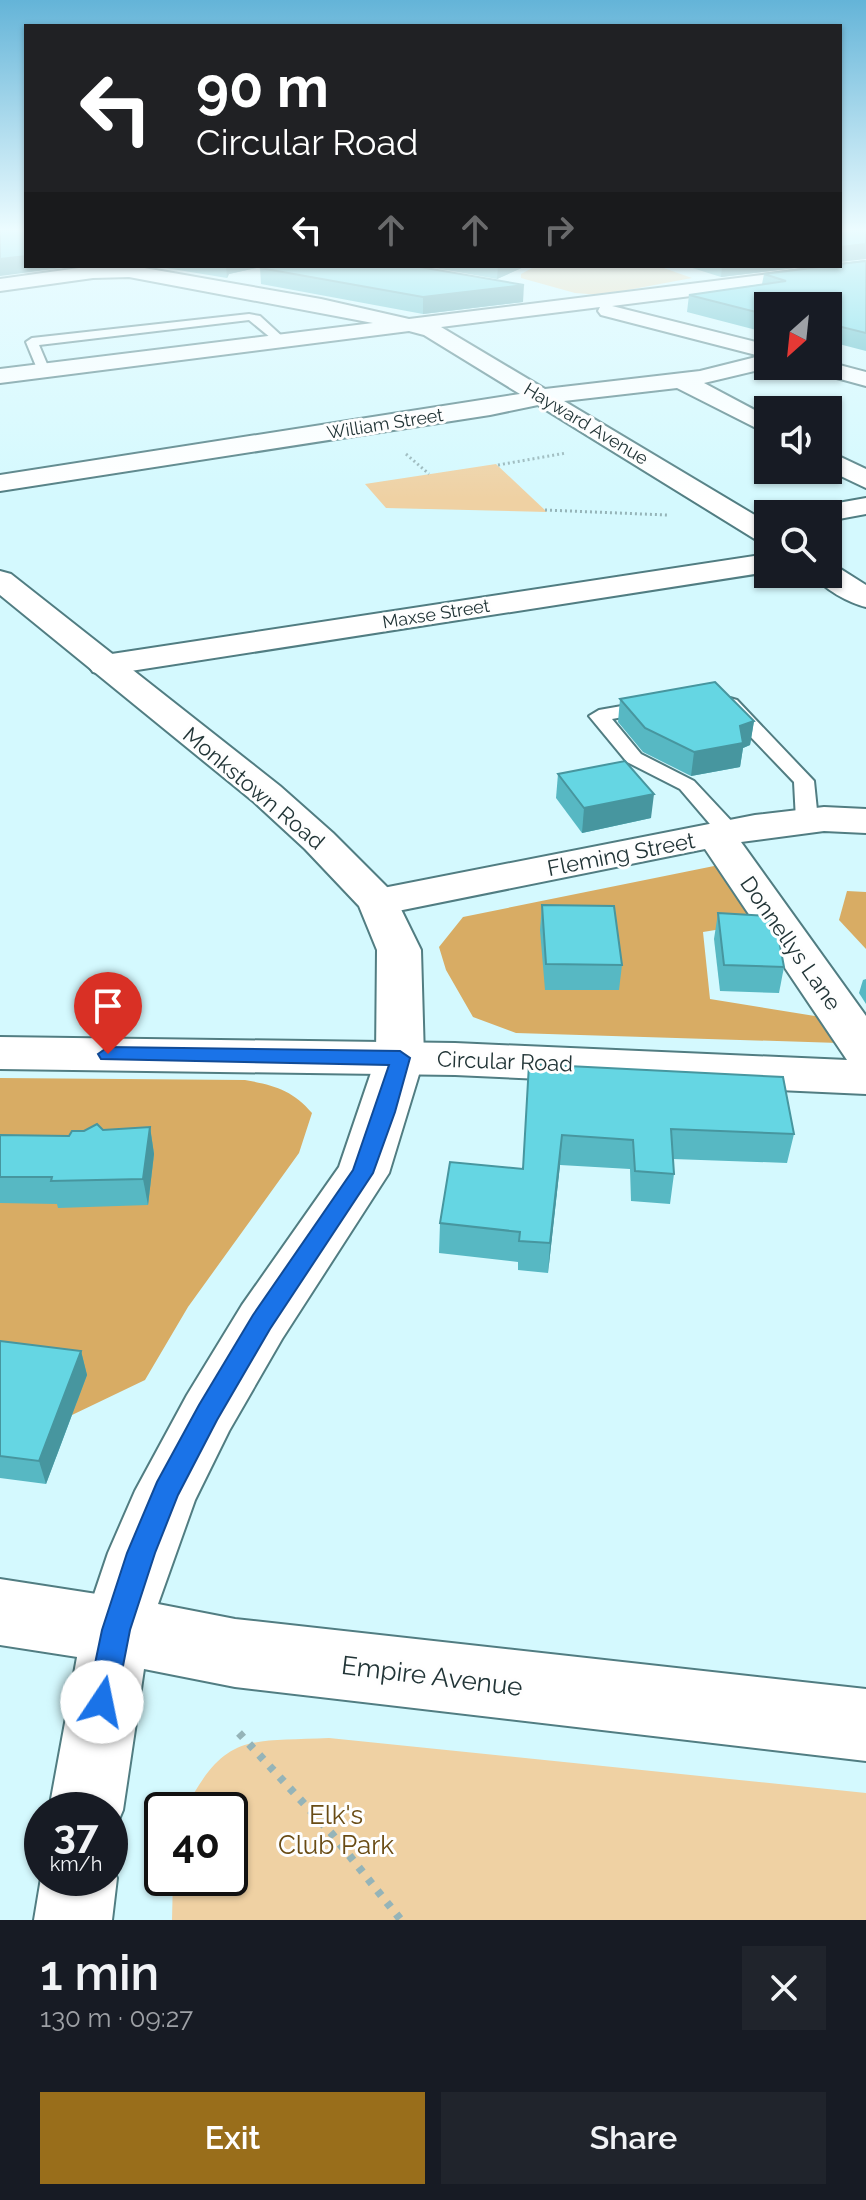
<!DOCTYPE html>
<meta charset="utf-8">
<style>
body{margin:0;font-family:Raleway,sans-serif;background:#20242c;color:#f1f3f6;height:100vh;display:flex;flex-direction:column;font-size:30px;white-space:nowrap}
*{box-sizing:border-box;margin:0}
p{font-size:26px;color:#9ea1a6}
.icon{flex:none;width:44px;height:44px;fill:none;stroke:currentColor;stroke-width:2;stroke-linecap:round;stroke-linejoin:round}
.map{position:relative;height:1920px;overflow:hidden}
.details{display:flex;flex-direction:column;background:#171b24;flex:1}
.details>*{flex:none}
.banner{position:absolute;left:24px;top:24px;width:818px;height:244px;border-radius:0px;box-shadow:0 2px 6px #0004;background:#202124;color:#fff;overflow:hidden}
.needle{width:52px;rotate:207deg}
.controls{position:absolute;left:754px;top:292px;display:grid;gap:16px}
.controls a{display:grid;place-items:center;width:88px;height:88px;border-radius:0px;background:#171b24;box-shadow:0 2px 6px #0004;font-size:40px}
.speed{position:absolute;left:24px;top:1792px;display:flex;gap:16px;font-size:40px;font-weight:700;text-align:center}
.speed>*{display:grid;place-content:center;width:104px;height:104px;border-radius:50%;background:#171b24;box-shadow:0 2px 6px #0004;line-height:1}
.speed small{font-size:20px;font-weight:400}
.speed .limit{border:4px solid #111;border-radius:12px;background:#fff;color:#111}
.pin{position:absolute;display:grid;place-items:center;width:68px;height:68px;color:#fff;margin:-82px -34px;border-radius:50% 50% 50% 0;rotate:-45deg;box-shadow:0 0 8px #0007}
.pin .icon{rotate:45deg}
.me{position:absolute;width:88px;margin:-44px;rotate:11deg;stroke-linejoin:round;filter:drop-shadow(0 0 6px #0008)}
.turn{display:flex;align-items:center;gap:28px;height:168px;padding:0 40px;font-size:36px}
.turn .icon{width:104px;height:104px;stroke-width:2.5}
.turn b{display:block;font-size:56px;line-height:68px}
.lanes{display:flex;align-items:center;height:76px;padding:0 40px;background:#0003;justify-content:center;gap:40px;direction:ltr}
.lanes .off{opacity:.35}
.round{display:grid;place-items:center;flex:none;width:84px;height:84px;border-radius:0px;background:#20242c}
.summary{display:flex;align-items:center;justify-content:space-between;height:136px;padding:0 40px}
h1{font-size:48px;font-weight:600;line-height:60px}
.button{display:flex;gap:16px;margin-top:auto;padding:16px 40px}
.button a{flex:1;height:92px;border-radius:0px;background:#996e1b;color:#fff;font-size:32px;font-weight:600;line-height:92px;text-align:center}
.button a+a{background:#20242c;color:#f1f3f6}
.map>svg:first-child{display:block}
.green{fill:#efd1a3}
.forest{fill:#d8ac64}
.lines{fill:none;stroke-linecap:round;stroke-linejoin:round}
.service-casing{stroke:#517d82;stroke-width:4}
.minor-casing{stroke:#517d82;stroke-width:4}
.tertiary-casing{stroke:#517d82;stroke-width:4}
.path-far1{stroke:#95b4b8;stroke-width:3;stroke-dasharray:2 3;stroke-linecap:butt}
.path{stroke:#95b4b8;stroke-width:8;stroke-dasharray:6 9;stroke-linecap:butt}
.service{fill:#fff;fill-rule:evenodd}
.minor{fill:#fff;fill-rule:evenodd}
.tertiary{fill:#fff;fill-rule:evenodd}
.wall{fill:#57b8c3}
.shaded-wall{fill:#47969f}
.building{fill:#65d6e3;stroke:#47969f;stroke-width:2}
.route{fill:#1a73e8;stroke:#114b97;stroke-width:2}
.labels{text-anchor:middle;stroke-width:6;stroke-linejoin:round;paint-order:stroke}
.far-street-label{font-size:18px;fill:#223537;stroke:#fefefe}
.street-label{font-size:22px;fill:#223537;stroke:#fefefe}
.near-street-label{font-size:26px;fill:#223537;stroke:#fefefe}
.near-park-label{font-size:26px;fill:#694b14;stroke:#fefefe}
</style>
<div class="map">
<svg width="866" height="1920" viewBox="0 0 866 1920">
<rect width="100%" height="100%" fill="#d4f9fe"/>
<g class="green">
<polygon points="536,266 658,266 692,278 601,295 575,293 521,278 521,274"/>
<polygon points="496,464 547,512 386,508 365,484"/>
<path d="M329 1738 866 1793V1920H172L173 1878H230V1810H185C225 1731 250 1742 329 1738Z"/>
</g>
<g class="forest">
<polygon points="724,864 758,923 703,932 710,999 821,1017 839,1043 516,1033 473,1017 446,970 439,947 463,917"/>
<polygon points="847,891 866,892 866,949 839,920"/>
<path d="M0 1078 245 1080C273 1085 293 1090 312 1113L299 1153 188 1307 145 1380 72 1415 0 1364Z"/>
</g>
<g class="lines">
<defs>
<g id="service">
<polygon points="249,314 260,316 285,339 285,343 277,343 249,320 39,345 50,371 44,375 38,371 26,342 32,338"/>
<polygon points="730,698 737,700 814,781 818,820 815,825 799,825 796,820 794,782 723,708 721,704 723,700"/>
<polygon points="650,701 659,707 657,711 612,719 641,754 694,781 737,827 740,832 737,837 721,837 680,789 627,762 589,716 599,710"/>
</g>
<g id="minor">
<path d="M866 262V274L612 306 768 345V366H775L704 383 768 417V434L677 388 564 401 768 523V544L758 541 538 405 490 415 0 491V475L520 394 424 335 409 331 0 383V369L373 323 129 277 93 278 0 291V279L93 266H133L321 299 409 319ZM600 307 598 311 601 315 760 356 700 371 545 389 441 327Z"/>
<polygon points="828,362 866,372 866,386 811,371 808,366 828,366"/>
<polygon points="828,451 866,469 866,488 828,470"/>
<polygon points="866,498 866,514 828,521 828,514 806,514 810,508"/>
<polygon points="768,554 768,572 105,675 93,672 88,665 93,658 105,655"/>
<path d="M828 565 839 568 866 585V607C849 603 823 589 813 574H828Z"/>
<polygon points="824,807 866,809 866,833 824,831 741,842 866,1016 866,1094 455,1075 0,1069 0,1037 455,1043 847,1060 705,849 378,915 363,911 357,902 363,893 378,889 755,815"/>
<polygon points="0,1579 116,1597 140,1606 150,1630 140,1654 116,1663 0,1645"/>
</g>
<g id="tertiary">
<polygon points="0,571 11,574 280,786 333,833 393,893 421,950 424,1058 389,1173 282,1339 229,1431 195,1500 158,1604 235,1619 866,1689 866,1761 235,1687 144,1669 123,1810 112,1836 110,1837 110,1810 49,1810 82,1630 108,1553 135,1491 187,1395 242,1305 339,1167 376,1058 377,950 359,906 305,849 254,802 0,595"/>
<polygon points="110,1862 117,1878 112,1920 34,1920 42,1872 42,1878 110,1878"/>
</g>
</defs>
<use href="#service" class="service-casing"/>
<use href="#minor" class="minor-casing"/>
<use href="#tertiary" class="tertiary-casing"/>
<g class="path-far1">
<polyline points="406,454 429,474"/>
<polyline points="498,465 566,453"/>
<polyline points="545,510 667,515"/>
</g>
<polyline class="path" points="239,1733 332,1834 401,1920"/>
<use href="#service" class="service"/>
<use href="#minor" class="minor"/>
<use href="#tertiary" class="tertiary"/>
</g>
<g class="wall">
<polygon points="866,261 866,351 835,343 828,306 768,306 768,333 687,312 689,295 762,284 764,274"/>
<polygon points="154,266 265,266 229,274 227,278"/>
<polygon points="424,266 526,266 497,279"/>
<polygon points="686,266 810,266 721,277"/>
<polygon points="260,268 523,302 423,314 261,284"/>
<polygon points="620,699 754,721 750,745 743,748 740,767 691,776 643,752 618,722"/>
<polygon points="558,774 651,818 582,833 556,798"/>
<polygon points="542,905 622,965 619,990 545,990 540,930"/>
<polygon points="718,913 784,967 779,993 720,991 714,939"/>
<polygon points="866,979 866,1004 859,993 863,980"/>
<polygon points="529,1064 794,1134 787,1163 673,1159 674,1174 670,1204 631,1201 630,1169 560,1165 548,1273 518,1270 518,1262 439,1253 440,1223 523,1169"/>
<polygon points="150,1127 154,1154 148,1205 58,1208 57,1204 0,1203 0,1135 69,1136 103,1130"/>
<polygon points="0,1341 81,1351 87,1375 46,1484 0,1478"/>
</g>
<g class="shaded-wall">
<polygon points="866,244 866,259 840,262 840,247"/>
<polygon points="26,256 26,266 77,266 0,276 0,259"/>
<polygon points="226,266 265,266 229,274 227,278"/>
<polygon points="498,266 526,266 497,279"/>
<polygon points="722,266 810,266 721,277"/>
<polygon points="524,285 523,302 423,314 423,297"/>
<polygon points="838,326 835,343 828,346 828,330"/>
<polygon points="754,721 750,745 743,748 740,767 691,776 694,752 740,726"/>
<polygon points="654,794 651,818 582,833 584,808"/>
<polygon points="150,1127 154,1154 148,1205 143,1179"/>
<polygon points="562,1135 560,1165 548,1273 550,1243"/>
<polygon points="81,1351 87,1375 46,1484 39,1461"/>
</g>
<g class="building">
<polygon points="0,230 26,230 26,256 0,259"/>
<polygon points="840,230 866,230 866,244 840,247"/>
<polygon points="866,261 866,333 838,326 828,330 828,306 768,306 768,315 689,295 786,281 764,274 827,266 840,266 840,264"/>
<polygon points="269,266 414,266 524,285 423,297 260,268"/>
<polygon points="715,682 754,721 740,726 743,743 694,752 645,728 620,699"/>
<polygon points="625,761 654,794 584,808 558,774"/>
<polygon points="542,905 614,906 622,965 546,964"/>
<polygon points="718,913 768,916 777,929 784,967 724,965"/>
<polygon points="529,1064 783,1077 794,1134 671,1129 674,1174 635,1171 633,1140 562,1135 550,1243 519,1241 520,1232 440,1223 450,1162 523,1169"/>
<polygon points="97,1124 103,1130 150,1127 143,1179 51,1181 52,1177 0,1177 0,1135 69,1136 72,1131 84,1131"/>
<polygon points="0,1341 81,1351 39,1461 0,1456"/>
</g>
<linearGradient id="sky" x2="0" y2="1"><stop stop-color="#64b4d8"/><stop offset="0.46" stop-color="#ecfcff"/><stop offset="1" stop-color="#ecfcff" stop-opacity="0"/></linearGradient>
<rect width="866" height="499" fill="url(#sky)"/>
<polygon class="route" points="108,1047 400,1051 410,1058 395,1112 373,1173 270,1329 217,1420 178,1495 155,1553 130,1630 116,1702 112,1712 102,1717 91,1712 87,1702 102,1630 127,1553 157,1482 199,1405 253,1315 353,1170 389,1065 101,1059 98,1054"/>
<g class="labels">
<g class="far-street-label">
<text transform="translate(385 424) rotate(-9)" y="6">William Street</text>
<text transform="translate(586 424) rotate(31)" y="6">Hayward Avenue</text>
<text transform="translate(436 614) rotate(-9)" y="6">Maxse Street</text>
</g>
<g class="street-label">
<text transform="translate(254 788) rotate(40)" y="8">Monkstown Road</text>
<text transform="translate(621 854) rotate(-11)" y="8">Fleming Street</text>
<text transform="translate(791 943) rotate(55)" y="8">Donnellys Lane</text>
<text transform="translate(505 1061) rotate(2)" y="8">Circular Road</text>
</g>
<g class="near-street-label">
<text transform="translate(432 1676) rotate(7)" y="9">Empire Avenue</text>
</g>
<g class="near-park-label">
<text x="336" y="1824">Elk's<tspan x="336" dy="30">Club Park</tspan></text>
</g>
</g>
</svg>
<div class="controls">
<a><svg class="needle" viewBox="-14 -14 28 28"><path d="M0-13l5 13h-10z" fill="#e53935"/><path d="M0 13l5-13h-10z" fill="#9ea1a6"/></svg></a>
<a><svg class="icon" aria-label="sound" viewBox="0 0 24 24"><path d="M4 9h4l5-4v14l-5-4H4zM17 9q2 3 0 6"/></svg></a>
<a><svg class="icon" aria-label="search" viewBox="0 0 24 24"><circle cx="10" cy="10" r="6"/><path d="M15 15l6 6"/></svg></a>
</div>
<div class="speed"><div>37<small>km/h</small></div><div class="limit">40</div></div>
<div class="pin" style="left:108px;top:1054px;background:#d93025"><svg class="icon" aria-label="arrive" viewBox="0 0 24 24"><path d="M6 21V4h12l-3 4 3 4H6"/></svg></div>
<svg class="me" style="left:102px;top:1702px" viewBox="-20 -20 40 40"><circle r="19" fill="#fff"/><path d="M0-13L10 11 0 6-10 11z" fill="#1a73e8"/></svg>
<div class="banner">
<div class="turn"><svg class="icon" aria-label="left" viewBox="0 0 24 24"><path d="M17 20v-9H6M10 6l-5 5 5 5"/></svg><div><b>90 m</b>Circular Road</div></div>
<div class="lanes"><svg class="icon" aria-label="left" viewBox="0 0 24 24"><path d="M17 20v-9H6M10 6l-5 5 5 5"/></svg><svg class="icon off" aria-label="ahead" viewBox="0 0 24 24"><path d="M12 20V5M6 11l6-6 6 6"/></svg><svg class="icon off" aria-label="ahead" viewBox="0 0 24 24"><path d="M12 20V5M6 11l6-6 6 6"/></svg><svg class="icon off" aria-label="right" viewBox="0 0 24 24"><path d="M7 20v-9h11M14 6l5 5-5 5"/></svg></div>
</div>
</div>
<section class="details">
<div class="summary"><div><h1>1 min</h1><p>130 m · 09:27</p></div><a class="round"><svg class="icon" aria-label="close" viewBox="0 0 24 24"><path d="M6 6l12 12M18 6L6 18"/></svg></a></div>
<div class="button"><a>Exit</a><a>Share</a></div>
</section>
